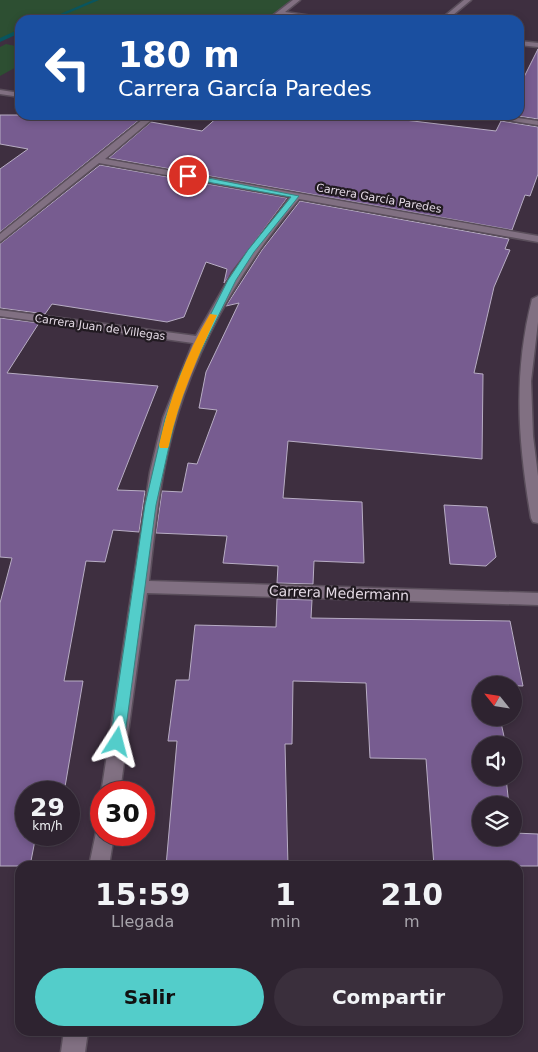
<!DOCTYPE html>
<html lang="es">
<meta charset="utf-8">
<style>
body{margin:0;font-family:"DejaVu Sans",sans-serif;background:#3a2f3c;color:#f1f3f6;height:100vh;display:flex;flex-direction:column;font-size:19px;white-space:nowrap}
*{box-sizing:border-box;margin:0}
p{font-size:16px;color:#a7a4ab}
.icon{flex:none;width:28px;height:28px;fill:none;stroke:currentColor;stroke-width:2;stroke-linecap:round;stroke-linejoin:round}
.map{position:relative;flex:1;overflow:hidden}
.side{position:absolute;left:15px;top:861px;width:508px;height:175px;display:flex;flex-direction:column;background:#2e2330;border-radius:15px;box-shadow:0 2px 8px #0003,0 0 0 1px #49404c}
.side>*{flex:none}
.banner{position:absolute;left:15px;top:15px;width:509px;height:105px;border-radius:15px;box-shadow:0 2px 8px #0003,0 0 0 1px #49404c;background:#1a4fa0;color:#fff;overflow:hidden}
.needle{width:32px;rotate:300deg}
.controls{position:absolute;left:472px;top:676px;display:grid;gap:10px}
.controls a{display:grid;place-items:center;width:50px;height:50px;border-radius:50%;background:#2e2330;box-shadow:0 2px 8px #0003,0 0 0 1px #49404c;font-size:25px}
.speed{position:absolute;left:15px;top:781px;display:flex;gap:10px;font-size:25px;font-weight:700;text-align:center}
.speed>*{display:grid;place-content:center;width:65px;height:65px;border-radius:50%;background:#2e2330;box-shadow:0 2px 8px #0003,0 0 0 1px #49404c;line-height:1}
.speed small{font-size:12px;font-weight:400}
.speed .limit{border:8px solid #d22;background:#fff;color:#111}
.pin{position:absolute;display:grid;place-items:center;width:42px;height:42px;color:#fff;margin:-21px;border:2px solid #fff;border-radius:50%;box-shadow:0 1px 5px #0007}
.me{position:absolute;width:55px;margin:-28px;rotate:9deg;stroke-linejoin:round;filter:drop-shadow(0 0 4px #0008)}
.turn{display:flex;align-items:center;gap:18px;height:105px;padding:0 20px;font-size:22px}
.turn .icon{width:65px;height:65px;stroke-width:2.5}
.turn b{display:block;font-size:35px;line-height:42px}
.eta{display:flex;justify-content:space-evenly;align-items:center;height:85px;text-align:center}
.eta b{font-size:30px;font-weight:600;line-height:35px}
.button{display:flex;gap:10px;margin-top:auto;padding:10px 20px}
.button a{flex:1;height:58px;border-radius:30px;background:#53cdca;color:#111;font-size:20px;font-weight:600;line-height:58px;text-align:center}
.button a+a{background:#3a2f3c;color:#f1f3f6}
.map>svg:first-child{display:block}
.green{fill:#2d4f32}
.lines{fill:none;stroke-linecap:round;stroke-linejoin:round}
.stream{fill:#09555e;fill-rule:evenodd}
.building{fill:#775c90;stroke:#b8adc4}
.minor-casing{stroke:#5a4e5b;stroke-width:3}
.minor{fill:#817082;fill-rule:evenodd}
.route{fill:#53cdca;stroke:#368583}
.slow{fill:#f59e0b}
.labels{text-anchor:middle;stroke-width:4.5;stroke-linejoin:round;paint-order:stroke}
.far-street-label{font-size:11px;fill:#e4dae5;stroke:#211a21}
.street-label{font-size:14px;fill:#e4dae5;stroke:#211a21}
</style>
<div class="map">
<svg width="538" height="1052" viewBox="0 0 538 1052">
<rect width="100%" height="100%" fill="#3e2f40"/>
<g class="green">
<polygon points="0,0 297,0 270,20 20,20 20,31 0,40"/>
<polygon points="6,44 20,47 20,65 0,76 0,47"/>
</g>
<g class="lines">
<g class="stream">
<polygon points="93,0 99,0 52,20 46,20"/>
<polygon points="20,29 20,33 0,42 0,38"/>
</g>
</g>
<g class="building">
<polygon points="538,49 538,119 511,115 519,115 519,87"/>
<polygon points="0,115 111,115 139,120 0,232 0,169 28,149 0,144"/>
<polygon points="220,115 363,115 496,131 501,121 538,127 538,174 530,196 525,195 512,230 109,158 151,122 202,131"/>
<polygon points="100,165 287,198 224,283 227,269 206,262 184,317 167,322 52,304 45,314 0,308 0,244"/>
<polygon points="300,201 509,239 505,249 510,250 494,287 474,373 483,374 482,459 288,441 283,498 362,502 364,563 314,561 313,584 277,583 278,566 223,563 227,536 156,533 162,491 182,492 188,463 197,464 217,410 199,408 206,372 239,303 226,306 262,250"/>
<polygon points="0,318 39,323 7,373 158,386 117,490 145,491 139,532 113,530 105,562 86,561 64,681 83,681 66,781 64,792 26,792 26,835 36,835 30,866 0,866 0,603 12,558 0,557"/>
<polygon points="444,505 487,507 496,557 486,566 450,564"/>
<polygon points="277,599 312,600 311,618 510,621 523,686 481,685 481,718 500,718 505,741 501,741 502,745 481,745 481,778 506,778 509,805 481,805 481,838 514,838 514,833 538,834 538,866 434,866 426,759 370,758 366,683 293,681 292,744 285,744 288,866 166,866 177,741 168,741 176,680 189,680 195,625 276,627"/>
</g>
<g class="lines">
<defs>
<g id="minor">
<polygon points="293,0 300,0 285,12 338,20 281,15 274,20 267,20"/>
<polygon points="464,0 471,0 447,20 440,20"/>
<polygon points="519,41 538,43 538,47 519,45"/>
<polygon points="0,90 20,93 20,97 0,94"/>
<path d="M148 115H157L105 159 538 236V242L299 199C244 264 202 335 177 416 161 469 155 526 149 581L538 593V605L147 593 120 792 101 794 150 472 163 418 193 343 0 316V310L196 336 232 273 290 197 99 163 0 242V234Z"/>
<polygon points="476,115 498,115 538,121 538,125"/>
<path d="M538 296V322L531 381 533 436 538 476V523L533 522 531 518C518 441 513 375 532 299Z"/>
<polygon points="101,826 101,835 114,835 109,866 89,866 97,828"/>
<polygon points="64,1031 88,1031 85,1052 61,1052"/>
</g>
</defs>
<use href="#minor" class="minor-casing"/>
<use href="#minor" class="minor"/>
</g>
<polygon class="route" points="188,174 299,196 254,252 236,280 190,373 175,419 156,505 124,742 122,747 117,749 112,747 110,742 145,505 165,419 181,373 228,280 248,250 291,197 185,178"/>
<path class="slow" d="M210 314 217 315C197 358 179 399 169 445L168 448H160L159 445C169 400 186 354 210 314Z"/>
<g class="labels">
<g class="far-street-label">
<text transform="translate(379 198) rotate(10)" y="4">Carrera García Paredes</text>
<text transform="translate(100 327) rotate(8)" y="4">Carrera Juan de Villegas</text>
</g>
<g class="street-label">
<text transform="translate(339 593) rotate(2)" y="5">Carrera Medermann</text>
</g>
</g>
</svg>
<div class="controls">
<a><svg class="needle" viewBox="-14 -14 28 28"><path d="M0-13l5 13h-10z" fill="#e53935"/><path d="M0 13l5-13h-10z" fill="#a7a4ab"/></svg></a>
<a><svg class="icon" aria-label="sound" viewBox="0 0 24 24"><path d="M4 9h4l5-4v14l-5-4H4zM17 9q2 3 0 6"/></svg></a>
<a><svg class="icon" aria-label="layers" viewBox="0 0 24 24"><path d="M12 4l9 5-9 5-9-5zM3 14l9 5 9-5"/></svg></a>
</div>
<div class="speed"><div>29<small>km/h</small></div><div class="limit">30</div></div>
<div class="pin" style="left:188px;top:176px;background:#d93025"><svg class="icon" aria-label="arrive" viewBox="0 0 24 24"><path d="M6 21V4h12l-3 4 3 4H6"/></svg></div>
<svg class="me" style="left:117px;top:742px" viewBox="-20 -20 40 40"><path d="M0-17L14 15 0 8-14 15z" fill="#53cdca" stroke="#fff" stroke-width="4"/></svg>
<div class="banner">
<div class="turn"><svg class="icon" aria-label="left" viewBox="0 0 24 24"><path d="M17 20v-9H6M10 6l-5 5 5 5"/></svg><div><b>180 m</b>Carrera García Paredes</div></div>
</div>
<section class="side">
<div class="eta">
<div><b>15:59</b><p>Llegada</p></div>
<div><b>1</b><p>min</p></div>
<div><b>210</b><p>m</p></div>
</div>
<div class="button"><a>Salir</a><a>Compartir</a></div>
</section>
</div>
